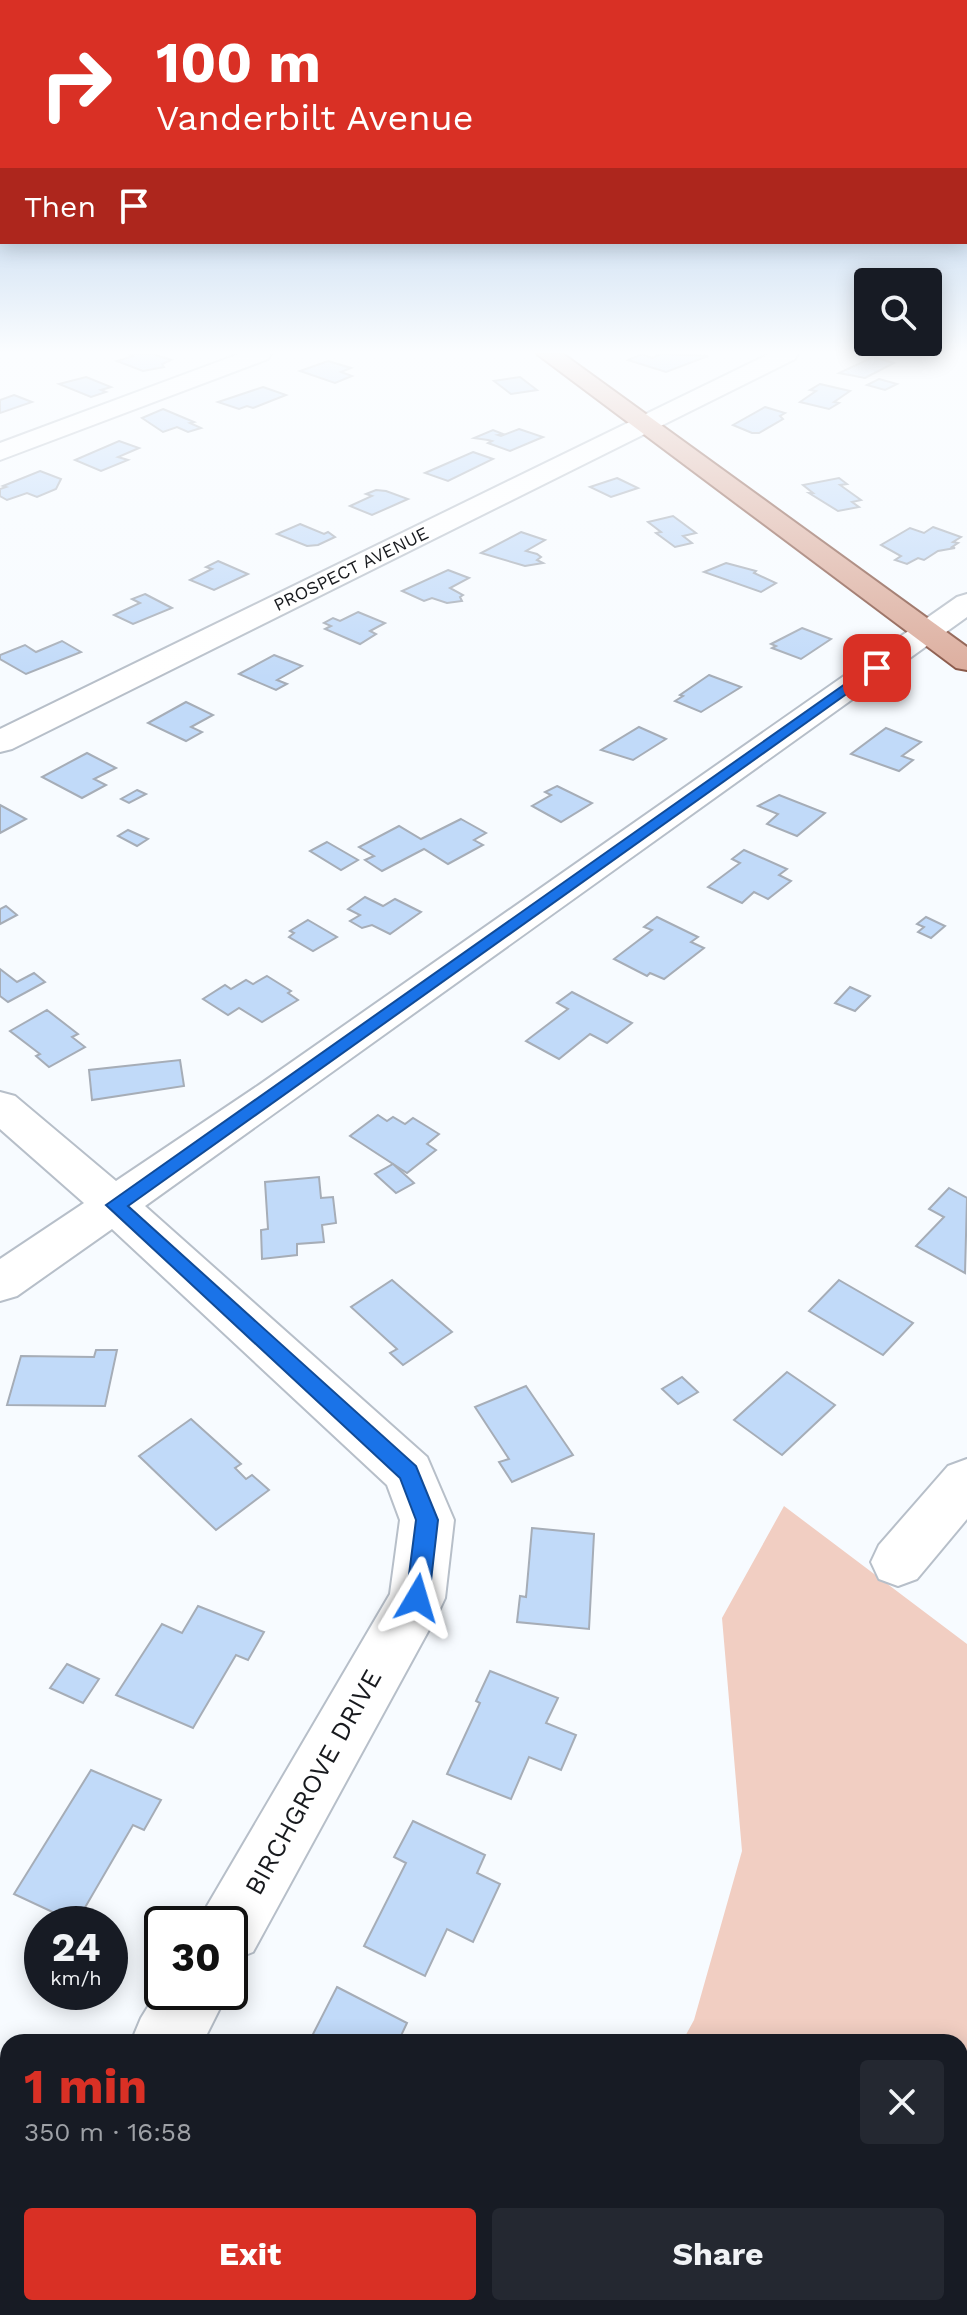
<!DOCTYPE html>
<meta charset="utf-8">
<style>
body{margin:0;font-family:"Work Sans",sans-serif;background:#242831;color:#f1f3f6;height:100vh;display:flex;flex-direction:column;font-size:30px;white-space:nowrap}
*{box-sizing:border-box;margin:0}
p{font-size:26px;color:#9ea1a6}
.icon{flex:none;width:44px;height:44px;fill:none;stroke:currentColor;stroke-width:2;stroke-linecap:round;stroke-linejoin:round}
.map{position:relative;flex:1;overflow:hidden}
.details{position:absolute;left:0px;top:2034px;width:968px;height:282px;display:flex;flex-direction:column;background:#171b24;border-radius:24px 24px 0 0;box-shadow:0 4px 20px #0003}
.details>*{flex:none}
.top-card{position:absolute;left:0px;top:0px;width:968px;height:244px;box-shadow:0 4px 20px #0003;background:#d93025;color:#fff;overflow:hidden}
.controls{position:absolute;left:854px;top:268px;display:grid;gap:16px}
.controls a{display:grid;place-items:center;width:88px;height:88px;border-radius:8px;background:#171b24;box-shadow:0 4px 20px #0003;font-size:40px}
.speed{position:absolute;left:24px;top:1906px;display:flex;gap:16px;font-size:40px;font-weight:700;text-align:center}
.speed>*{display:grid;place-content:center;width:104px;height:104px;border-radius:50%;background:#171b24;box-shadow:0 4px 20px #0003;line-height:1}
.speed small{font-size:20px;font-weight:400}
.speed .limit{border:4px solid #111;border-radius:12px;background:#fff;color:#111}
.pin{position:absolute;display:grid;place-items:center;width:68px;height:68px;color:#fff;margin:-34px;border-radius:16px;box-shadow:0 4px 12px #0006}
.me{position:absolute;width:88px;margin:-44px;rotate:7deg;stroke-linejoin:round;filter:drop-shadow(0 0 6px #0008)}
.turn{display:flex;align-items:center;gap:28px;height:168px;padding:0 24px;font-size:36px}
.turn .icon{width:104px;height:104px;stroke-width:2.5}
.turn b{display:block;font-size:56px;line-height:68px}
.then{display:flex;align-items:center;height:76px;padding:0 24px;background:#0003;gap:16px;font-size:30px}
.round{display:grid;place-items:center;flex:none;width:84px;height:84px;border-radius:8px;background:#242831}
.summary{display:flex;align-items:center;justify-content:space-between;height:136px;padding:0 24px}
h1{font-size:48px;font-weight:700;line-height:60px;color:#d93025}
.primary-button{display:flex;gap:16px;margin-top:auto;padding:16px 24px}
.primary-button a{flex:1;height:92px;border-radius:8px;background:#d93025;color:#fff;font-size:32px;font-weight:700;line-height:92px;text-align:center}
.primary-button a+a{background:#242831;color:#f1f3f6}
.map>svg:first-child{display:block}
.green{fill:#f1cec2}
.building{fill:#c1daf9;stroke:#a6adb7;stroke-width:2}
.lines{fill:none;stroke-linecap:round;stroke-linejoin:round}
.minor-casing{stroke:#b7bfc9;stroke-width:4}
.primary-casing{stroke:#885646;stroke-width:4}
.minor{fill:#fff;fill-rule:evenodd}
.primary{fill:#dcad9d;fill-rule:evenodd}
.route{fill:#1a73e8;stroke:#114b97;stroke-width:2}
.labels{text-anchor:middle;stroke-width:6;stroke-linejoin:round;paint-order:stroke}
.far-street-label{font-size:18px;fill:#181a1e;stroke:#fff}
.near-street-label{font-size:26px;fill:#181a1e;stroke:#fff}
</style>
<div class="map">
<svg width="967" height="2315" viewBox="0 0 967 2315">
<rect width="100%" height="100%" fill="#f7fbff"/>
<g class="green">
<polygon points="784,1506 967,1644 967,2276 960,2281 960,2042 682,2042 694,2020 742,1851 722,1618"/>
<polygon points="532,2308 925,2308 916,2315 528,2315"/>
</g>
<g class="building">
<polygon points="129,354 153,354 171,360 162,364 164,367 143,371 117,361 133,356"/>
<polygon points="642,354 652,358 661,354 708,356 666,372 628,360"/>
<polygon points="873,357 894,363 865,378 839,373"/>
<polygon points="328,361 351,368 341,372 352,376 335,383 300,371"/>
<polygon points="86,377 111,387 101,390 106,392 91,397 59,384"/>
<polygon points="520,377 537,390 511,394 494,381"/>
<polygon points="879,379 897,384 885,390 867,385"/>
<polygon points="820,384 850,391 834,402 839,403 829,409 800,402 816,391 810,390"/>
<polygon points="263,387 286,395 253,408 247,406 239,409 218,402"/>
<polygon points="14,395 32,402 0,413 0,400"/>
<polygon points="765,407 785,413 780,416 783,419 759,433 752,433 733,425"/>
<polygon points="163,409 194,422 190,423 201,428 188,432 177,427 163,432 142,418"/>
<polygon points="519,429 543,437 510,451 488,443 492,441 488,440 474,438 493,430 503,434 498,435 501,436"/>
<polygon points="119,441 139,448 118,457 128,460 101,471 75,460"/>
<polygon points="473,452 493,459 448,481 425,473"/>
<polygon points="40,471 61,479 56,489 37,497 27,493 7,500 0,496 0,489 6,487 3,486"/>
<polygon points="617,478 638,488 611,497 590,487"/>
<polygon points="839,478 847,484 840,485 861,500 852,502 859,507 838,511 809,493 813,493 803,485"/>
<polygon points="376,490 386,491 408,499 372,515 350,506 372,496 366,494"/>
<polygon points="673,516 696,533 683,536 692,543 675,547 656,533 661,532 648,522"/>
<polygon points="300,524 324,534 328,532 335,537 318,545 307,546 277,534"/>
<polygon points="933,527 961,537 953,542 958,543 952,547 955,548 938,551 924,560 918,558 907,564 895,560 901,556 881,545 910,528 924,533"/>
<polygon points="521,532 545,540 526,551 537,554 541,557 537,560 543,563 525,566 481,553"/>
<polygon points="218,561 248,574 214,590 190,580 212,569 206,567"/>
<polygon points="726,563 756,571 754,573 776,583 761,592 704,572"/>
<polygon points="448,570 469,578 450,588 463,595 460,597 462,601 447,603 432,598 424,601 402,591"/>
<polygon points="145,594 172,608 133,624 114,615 140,603 132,599"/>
<polygon points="358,612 385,623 370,631 376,634 360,644 325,629 331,626 324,623 333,618 340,621"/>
<polygon points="802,628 831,639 801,659 772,648 776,646 771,644"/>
<polygon points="62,641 81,652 26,674 0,659 0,655 25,645 36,652"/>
<polygon points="274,655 302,666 277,680 287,684 276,690 239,674"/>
<polygon points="709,675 741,687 701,712 675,701 683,696 680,695"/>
<polygon points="186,702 213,715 191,727 202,732 186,741 148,723"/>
<polygon points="639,727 666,739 633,760 601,750"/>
<polygon points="886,728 921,742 902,756 913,760 899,771 851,754"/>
<polygon points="87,753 116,768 94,779 106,785 82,798 42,777"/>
<polygon points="557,786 592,803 561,822 532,806 551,795 545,792"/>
<polygon points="137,790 146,794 129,803 121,799"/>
<polygon points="779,795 825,813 797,836 767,824 778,814 758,806"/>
<polygon points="0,805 26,819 0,833"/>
<polygon points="461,819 486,833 474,840 483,845 448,864 424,849 382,871 365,860 374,856 359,847 399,826 421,839"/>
<polygon points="128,830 148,839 137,846 118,836"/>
<polygon points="327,842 358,860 341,870 310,851"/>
<polygon points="744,850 787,869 779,875 791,881 768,899 754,892 742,903 708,887 740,863 732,859"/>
<polygon points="365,897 383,906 395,899 421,912 390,934 372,925 362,928 350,921 360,915 348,909"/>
<polygon points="6,906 17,915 0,924 0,909"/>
<polygon points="657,917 698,937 691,942 704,948 664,979 650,973 647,976 614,959 652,930 644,927"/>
<polygon points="926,917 945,926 931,938 918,932 924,927 917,924"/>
<polygon points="308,920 337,937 313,951 289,937 294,933 290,931"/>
<polygon points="0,969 17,982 34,973 45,982 8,1002 0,996"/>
<polygon points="267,976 291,991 288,993 298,1000 262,1022 239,1008 228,1015 203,999 225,985 231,989 246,980 253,984"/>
<polygon points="850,987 870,996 855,1011 835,1003"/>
<polygon points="572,992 632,1023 607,1043 590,1034 559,1059 526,1041 568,1009 557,1003"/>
<polygon points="47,1010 78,1034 72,1037 85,1047 49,1067 36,1056 40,1054 10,1031"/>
<polygon points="180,1060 184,1086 92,1100 89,1070"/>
<polygon points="378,1115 387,1121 393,1117 405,1124 413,1118 439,1134 427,1144 436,1150 407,1173 350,1136"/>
<polygon points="393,1164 414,1183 396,1193 375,1174"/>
<polygon points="319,1177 321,1198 333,1197 336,1223 322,1225 324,1242 297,1244 297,1255 262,1259 261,1230 268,1229 265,1182"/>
<polygon points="949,1188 967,1198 965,1273 916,1246 944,1217 929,1209"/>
<polygon points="392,1280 452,1332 403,1365 390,1353 397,1349 351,1307"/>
<polygon points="839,1280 913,1323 883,1355 809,1311"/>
<polygon points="96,1350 117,1350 105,1406 7,1405 21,1356 94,1357"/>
<polygon points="787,1372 835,1405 782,1455 734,1420"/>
<polygon points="682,1377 698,1392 678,1404 662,1389"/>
<polygon points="526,1386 573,1455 512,1482 499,1462 509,1459 475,1407"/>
<polygon points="191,1419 241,1464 235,1468 246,1479 252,1475 269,1490 216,1530 139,1456"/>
<polygon points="532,1528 594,1534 589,1629 517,1622 520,1596 526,1597"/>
<polygon points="198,1606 264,1632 248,1660 236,1655 193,1728 116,1695 162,1624 182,1633"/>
<polygon points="67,1664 99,1679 83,1703 50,1688"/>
<polygon points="490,1671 558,1698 546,1723 576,1735 561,1770 529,1757 511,1799 447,1774 480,1703 476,1701"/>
<polygon points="91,1770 161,1800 144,1830 133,1825 76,1923 14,1894"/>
<polygon points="413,1821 485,1855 477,1873 500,1884 473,1942 447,1929 425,1976 364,1946 406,1863 394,1857"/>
<polygon points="337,1987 407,2023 398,2042 309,2042"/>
<polygon points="131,2308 217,2308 221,2315 136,2315"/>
</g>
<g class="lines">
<defs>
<g id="minor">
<polygon points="239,354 271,354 268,359 0,460 0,443"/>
<polygon points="769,354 798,354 795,359 12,749 0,752 0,729"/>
<polygon points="967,594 967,617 145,1206 427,1457 454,1520 445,1598 437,1615 253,1952 230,1961 230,1924 200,1924 207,1906 390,1594 400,1520 387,1485 112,1229 17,1296 0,1301 0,1259 84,1203 0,1129 0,1092 15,1096 116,1181 259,1085 957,597"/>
<polygon points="967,1459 967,1519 917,1579 898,1586 879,1579 871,1562 879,1545 948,1466"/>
<polygon points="162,1984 162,1992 228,1992 203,2042 131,2042 141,2018"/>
<polygon points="8,2188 8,2265 0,2268 0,2191"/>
</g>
<polygon id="primary" points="537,354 563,354 967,647 967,670 956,668"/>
</defs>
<use href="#minor" class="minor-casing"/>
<use href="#primary" class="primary-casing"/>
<use href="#minor" class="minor"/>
<use href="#primary" class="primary"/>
</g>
<linearGradient id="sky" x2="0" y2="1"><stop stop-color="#83afdd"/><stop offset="0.52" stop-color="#fbfdff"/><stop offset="1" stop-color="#fbfdff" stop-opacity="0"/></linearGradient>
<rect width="967" height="678" fill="url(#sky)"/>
<polygon class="route" points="872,665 883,668 128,1206 416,1466 438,1520 429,1598 426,1605 417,1608 409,1605 406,1598 416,1520 400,1478 106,1205"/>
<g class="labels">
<g class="far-street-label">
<text transform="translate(351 569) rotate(-26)" y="6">PROSPECT AVENUE</text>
</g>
<g class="near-street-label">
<text transform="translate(313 1782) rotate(-61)" y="9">BIRCHGROVE DRIVE</text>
</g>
</g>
</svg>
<div class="controls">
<a><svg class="icon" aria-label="search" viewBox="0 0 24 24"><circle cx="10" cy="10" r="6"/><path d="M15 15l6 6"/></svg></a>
</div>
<div class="speed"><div>24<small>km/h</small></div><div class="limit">30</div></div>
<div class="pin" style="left:877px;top:668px;background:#d93025"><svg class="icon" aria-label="arrive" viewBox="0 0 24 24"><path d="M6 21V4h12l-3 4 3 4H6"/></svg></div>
<svg class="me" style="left:417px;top:1598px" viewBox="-20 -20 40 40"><path d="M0-17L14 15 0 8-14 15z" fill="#1a73e8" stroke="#fff" stroke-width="4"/></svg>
<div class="top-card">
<div class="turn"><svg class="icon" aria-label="right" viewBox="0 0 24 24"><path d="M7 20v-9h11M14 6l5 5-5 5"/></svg><div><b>100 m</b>Vanderbilt Avenue</div></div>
<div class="then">Then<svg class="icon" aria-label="arrive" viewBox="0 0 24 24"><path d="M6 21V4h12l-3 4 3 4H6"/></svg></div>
</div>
<section class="details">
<div class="summary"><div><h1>1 min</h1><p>350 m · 16:58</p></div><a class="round"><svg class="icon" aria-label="close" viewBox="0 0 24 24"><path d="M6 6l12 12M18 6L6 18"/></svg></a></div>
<div class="primary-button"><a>Exit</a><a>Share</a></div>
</section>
</div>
